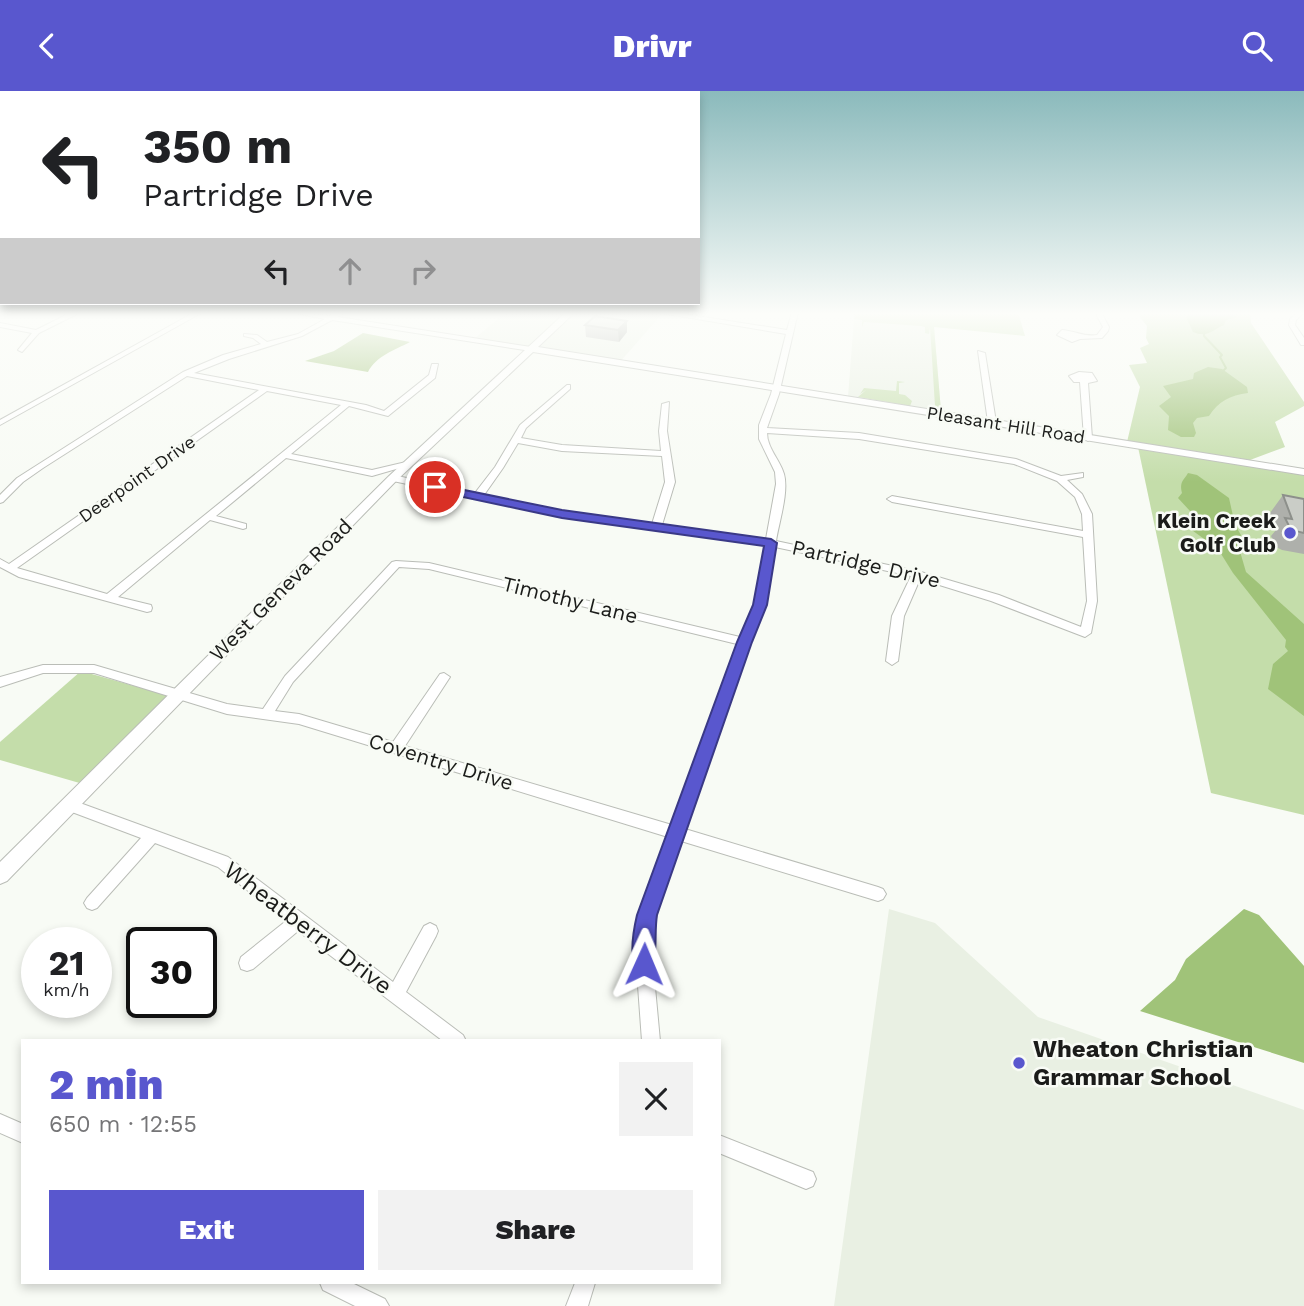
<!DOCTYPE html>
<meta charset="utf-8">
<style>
body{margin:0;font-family:"Work Sans",sans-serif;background:#f2f2f2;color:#202124;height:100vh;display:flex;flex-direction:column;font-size:26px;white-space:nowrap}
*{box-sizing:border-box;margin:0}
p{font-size:23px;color:#757577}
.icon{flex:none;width:38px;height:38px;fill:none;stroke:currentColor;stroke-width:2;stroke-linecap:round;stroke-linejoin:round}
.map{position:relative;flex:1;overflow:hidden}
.drawer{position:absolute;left:21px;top:948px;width:700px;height:245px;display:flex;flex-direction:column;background:#fff;border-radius:0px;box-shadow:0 4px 10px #0003}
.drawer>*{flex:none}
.guide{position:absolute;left:0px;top:0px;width:700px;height:214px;box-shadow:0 4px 10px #0003;background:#fff;color:#202124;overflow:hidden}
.speed{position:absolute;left:21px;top:836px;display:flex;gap:14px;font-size:35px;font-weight:700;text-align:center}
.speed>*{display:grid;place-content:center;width:91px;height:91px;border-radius:50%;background:#fff;box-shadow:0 4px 10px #0003;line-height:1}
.speed small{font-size:18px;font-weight:400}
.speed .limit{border:4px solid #111;border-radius:10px;background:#fff;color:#111}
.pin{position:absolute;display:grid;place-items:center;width:60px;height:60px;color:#fff;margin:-30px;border:4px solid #fff;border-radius:50%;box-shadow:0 2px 7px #0007}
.me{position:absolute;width:77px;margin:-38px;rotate:1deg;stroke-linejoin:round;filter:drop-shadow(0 0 5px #0008)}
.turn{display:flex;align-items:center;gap:24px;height:147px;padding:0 28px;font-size:32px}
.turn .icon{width:91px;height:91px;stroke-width:2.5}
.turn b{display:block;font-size:49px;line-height:60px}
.lanes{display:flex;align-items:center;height:66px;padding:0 28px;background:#0003;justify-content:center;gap:35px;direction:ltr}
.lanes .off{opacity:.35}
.round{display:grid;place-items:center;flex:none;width:74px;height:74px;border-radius:0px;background:#f2f2f2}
.head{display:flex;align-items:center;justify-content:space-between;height:119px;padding:0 28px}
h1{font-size:42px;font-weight:800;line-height:52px;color:#5957ce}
.cta{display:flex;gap:14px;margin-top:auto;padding:14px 28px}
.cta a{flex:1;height:80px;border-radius:0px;background:#5957ce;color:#fff;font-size:28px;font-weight:800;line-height:80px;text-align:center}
.cta a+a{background:#f2f2f2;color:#202124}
header{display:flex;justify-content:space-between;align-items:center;height:91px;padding:0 28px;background:#5957ce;color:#fff;font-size:32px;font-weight:800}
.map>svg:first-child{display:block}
.built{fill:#e9f0e3}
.green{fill:#c4ddaa}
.water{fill:#a0c379}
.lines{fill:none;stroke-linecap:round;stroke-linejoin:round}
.stream{stroke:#a0c379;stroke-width:2}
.street-casing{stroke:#babdb7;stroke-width:2}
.secondary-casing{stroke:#babdb7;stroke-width:2}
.street{fill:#fff;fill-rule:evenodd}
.secondary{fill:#fff;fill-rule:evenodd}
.wall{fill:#aeb0ab}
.shaded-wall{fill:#8d908b}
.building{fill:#cacdc7;stroke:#8d908b;stroke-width:2}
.route{fill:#5957ce;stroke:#3a3986;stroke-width:2}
.poi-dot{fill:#5957ce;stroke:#f8fbf5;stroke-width:2.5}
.labels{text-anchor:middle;stroke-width:5;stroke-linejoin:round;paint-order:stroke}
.far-street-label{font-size:18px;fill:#1b1c1a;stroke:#f8fbf5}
.poi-label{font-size:21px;font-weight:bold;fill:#1b1c1a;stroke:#f8fbf5;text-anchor:end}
.street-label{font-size:21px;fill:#1b1c1a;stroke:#f8fbf5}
.near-street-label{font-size:24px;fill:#1b1c1a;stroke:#f8fbf5}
.near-poi-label{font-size:24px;font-weight:bold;fill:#1b1c1a;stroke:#f8fbf5;text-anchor:start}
</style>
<header><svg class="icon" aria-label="back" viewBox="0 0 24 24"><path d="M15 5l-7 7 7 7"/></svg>Drivr<svg class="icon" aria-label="search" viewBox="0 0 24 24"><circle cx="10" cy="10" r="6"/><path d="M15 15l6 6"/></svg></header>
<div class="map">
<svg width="1304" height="1215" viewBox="0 0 1304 1215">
<rect width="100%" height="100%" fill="#f8fbf5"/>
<g class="built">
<polygon points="506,221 569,221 530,257 474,248"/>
<polygon points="572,221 651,221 662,223 619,272 534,257"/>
<polygon points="854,228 934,236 941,321 848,306"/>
<polygon points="889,818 935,832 1038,926 1304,1019 1304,1215 834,1215"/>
</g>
<g class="green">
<polygon points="855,221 1018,221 1025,245 934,236 941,320 927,316 935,315 930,236 929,243 925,242 925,236 921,235 864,231 862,236 862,229 854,228"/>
<polygon points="1145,221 1250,221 1251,232 1304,311 1304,315 1275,331 1285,356 1250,369 1127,351 1140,296 1129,274 1147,272 1140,257 1149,253 1146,247 1147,235 1139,225"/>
<polygon points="897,290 905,291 899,292 899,303 905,304 912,310 910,315 858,306 866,299 860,303 864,297 896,300"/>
<polygon points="1138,356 1304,382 1304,724 1211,702"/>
<polygon points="81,580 170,605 83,693 0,669 0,651"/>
</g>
<g class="water">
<path d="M1192 221H1232L1237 226 1226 229 1224 234C1212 239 1208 247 1193 241L1186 226Z"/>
<path d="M363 242 410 251C395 259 376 265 368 281L305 270 334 260Z"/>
<path d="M1208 276 1222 278 1247 296 1248 302C1230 304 1218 311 1209 325L1197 327 1193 332 1196 342 1194 346H1181L1168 339 1169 325 1159 315 1171 306 1163 295 1193 288 1194 282Z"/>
<path d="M1188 382 1197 384 1229 407 1235 434 1241 444 1239 457 1246 481 1304 533V625L1268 598 1273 573 1288 560 1285 556 1286 549 1233 482 1218 458 1189 437 1190 420 1178 407 1182 402C1179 391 1184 389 1188 382Z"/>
<polygon points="1244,818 1259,824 1304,875 1304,972 1140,920 1175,889 1186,868"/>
</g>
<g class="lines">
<polyline class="stream" points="1204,241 1204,245 1222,264 1220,266 1226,277 1221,282"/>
<defs>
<g id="street">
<polygon points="72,221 81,221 39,242 22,261 18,259 32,242 0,236 0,232 36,239"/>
<polygon points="195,221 203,221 0,334 0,329"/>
<path d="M291 221 330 225 337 221H345L338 226 531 256 535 258 531 260 332 229 302 245 229 268 194 282 366 314 384 320 429 284 432 273H438L435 287 388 325 349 315 291 363 372 379 406 371 410 374 372 385 286 367 216 425 246 433V437L243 438 210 429 118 506 151 514 152 517 151 520 147 521 19 486 0 476V468L9 473 259 299 187 285 43 377 23 391 3 411 0 412V404L17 387 183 281 223 264 261 253 253 247 244 245V243L257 244 267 251 298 243 325 228ZM267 300 341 314 107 503 17 477Z"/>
<path d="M655 221H672L787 239 792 221H798L779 303 767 337 859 342 1016 368 1061 385 1083 382V386L1067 389 1082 403 1092 423 1097 510 1091 542 1085 546 991 510 920 488 904 525 898 570 892 574 886 570 892 525 911 485 775 456 765 514 750 551 685 738 878 796 883 798 886 803 883 808 878 810 681 750 655 824 651 853 660 950H642L635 853 639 824 668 746 299 633 227 623 94 582H43L0 596V586L43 574H94L227 613 263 618 285 585 392 471 396 470 429 472 740 546 755 514 765 454 562 426 393 390 388 387 393 384 475 402 495 376 520 334 567 294H570V298L526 337 521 347 562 354 661 360 659 340 662 313 669 311 667 340 675 391 662 434 766 448 776 393 775 381 759 348V334L771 303 786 243ZM767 342 859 348 1014 373 1057 390 1075 406 1082 423 1083 440 892 405 887 408 892 411 1083 446 1087 510 1081 536 999 504 921 481 776 450C779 431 789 401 784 383 780 369 767 357 767 342ZM518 352 562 360 662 365 665 391 652 433 562 420 484 404 503 377ZM399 476 429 478 737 553 672 734 405 655 450 586 444 582 440 583 393 651 299 623 275 620 293 591Z"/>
<path d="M1095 221H1101L1109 236 1108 240 1102 247 1080 248 1072 251 1057 244 1062 239C1075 240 1084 246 1097 244L1103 236Z"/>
<polygon points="1297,221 1304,221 1296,229 1295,234 1304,247 1304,254 1301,254 1289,234 1290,228"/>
<polygon points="978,260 985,262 996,331 992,333 988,331"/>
<polygon points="1079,281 1092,282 1097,290 1088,292 1092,347 1088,350 1084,347 1080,291 1074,291 1069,285"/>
<polygon points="69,708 228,766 393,891 424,835 430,832 436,835 438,840 436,845 406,901 463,944 466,950 443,950 298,840 253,878 247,880 241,878 239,872 241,866 286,830 218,776 155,752 97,817 92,819 87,817 84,812 87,807 141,747 64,718 62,714 64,710"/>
<polygon points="0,1023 23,1033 23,1052 0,1042"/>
<polygon points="719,1044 813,1081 816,1088 813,1095 806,1098 719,1062"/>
<polygon points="320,1192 352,1192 385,1208 389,1215 355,1215 323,1199"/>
<polygon points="575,1192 595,1192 588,1215 566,1215"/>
</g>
<polygon id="secondary" points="566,221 575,221 538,256 1304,378 1304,384 533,261 397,389 7,790 0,793 0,771 389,385"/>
</defs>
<use href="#street" class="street-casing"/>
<use href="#secondary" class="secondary-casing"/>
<use href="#street" class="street"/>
<use href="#secondary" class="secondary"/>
</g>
<g class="wall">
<polygon points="627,230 627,241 619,251 586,246 585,234"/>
<polygon points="1283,404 1304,408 1304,463 1282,459 1276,456 1271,445 1276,439 1270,422"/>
</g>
<polygon class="shaded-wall" points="627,230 627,241 619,251 618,239"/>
<g class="building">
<polygon points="595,225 627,230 618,239 585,234"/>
<polygon points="1283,404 1304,408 1304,442 1291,439 1285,427 1292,428"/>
</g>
<linearGradient id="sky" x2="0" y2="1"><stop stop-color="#8bbabc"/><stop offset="0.57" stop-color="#fcfdfa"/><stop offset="1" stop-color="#fcfdfa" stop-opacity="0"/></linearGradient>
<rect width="1304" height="391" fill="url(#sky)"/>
<path class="route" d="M435 393 562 419 771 448 777 452 767 514 752 551 657 824C654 842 658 863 651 880L644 883 636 880C629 863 633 841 637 824L737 551 753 514 764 455 562 427 430 399V394Z"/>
<g class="poi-dot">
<circle cx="1290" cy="442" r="7"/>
<circle cx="1019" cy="972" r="7"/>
</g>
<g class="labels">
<g class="far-street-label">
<text transform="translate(1006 334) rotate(9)" y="6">Pleasant Hill Road</text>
<text transform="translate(137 388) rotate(-35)" y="6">Deerpoint Drive</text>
</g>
<g class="poi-label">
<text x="1276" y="437">Klein Creek<tspan x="1276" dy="24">Golf Club</tspan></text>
</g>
<g class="street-label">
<text transform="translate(866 473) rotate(13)" y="7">Partridge Drive</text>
<text transform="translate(281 499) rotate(-45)" y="7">West Geneva Road</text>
<text transform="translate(570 509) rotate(14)" y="7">Timothy Lane</text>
<text transform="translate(441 671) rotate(17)" y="7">Coventry Drive</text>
</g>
<g class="near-street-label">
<text transform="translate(308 837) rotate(37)" y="8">Wheatberry Drive</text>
</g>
<g class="near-poi-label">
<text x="1033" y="966">Wheaton Christian<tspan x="1033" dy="28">Grammar School</tspan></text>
</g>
</g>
</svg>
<div class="speed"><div>21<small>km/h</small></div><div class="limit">30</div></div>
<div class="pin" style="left:435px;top:396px;background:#d93025"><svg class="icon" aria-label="arrive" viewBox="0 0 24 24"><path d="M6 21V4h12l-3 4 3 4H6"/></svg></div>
<svg class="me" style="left:644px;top:873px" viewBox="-20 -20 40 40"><path d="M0-17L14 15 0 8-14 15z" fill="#5957ce" stroke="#fff" stroke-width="4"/></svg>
<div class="guide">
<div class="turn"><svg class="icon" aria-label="left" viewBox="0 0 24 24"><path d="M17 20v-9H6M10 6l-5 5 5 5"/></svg><div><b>350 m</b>Partridge Drive</div></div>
<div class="lanes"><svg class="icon" aria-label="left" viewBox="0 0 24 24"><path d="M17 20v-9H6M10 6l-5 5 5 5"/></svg><svg class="icon off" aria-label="ahead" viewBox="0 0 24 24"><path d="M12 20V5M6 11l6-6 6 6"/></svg><svg class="icon off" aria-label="right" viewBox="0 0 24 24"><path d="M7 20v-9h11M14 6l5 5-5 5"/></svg></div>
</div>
<section class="drawer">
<div class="head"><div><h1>2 min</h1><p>650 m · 12:55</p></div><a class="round"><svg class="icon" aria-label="close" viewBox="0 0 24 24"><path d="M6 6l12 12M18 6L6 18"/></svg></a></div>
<div class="cta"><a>Exit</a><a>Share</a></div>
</section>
</div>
